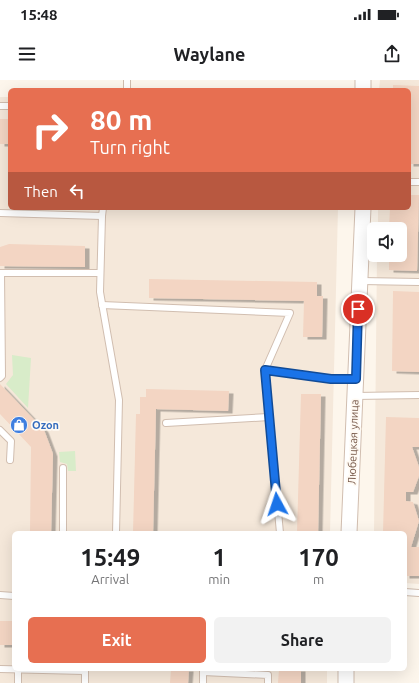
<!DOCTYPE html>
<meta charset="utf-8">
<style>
body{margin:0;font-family:Ubuntu,sans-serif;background:#f2f2f2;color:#202124;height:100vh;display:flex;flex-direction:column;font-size:15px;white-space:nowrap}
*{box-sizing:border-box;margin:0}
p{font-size:13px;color:#757577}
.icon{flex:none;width:22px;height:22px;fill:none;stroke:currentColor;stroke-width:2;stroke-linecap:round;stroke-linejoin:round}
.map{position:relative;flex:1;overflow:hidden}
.side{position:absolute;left:12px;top:451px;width:395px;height:140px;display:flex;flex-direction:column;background:#fff;border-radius:6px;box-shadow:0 4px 16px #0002}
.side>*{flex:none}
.banner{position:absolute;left:8px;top:8px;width:403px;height:122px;border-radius:6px;box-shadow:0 4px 16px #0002;background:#e76f51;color:#fff;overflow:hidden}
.buttons{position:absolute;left:367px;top:142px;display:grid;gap:8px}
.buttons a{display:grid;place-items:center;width:40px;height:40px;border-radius:6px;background:#fff;box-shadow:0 4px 16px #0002;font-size:20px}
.pin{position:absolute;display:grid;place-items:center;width:34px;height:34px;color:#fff;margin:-17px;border:2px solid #fff;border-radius:50%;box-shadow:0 1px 4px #0007}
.me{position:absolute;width:44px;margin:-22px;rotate:355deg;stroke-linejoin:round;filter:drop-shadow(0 0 3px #0008)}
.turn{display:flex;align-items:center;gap:14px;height:84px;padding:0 16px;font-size:18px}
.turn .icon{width:52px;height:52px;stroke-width:2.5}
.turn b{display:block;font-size:28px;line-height:34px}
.then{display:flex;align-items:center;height:38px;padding:0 16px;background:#0003;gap:8px;font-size:15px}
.eta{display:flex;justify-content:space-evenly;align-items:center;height:68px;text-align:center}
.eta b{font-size:24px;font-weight:600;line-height:28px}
.primary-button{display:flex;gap:8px;margin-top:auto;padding:8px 16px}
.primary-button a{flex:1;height:46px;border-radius:6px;background:#e76f51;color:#fff;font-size:16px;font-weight:600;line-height:46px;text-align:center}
.primary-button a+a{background:#f2f2f2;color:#202124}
.status{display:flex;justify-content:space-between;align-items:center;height:28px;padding:0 20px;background:#fff;direction:ltr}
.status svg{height:11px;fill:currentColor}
header{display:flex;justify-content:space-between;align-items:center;height:52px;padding:0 16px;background:#fff;font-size:18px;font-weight:600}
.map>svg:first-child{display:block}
.residential{fill:#f5e8da}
.green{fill:#d8ecc9}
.building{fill:#f3d5c3;filter:url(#shadow)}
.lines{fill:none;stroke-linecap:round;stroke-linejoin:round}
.service-casing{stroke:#d1beb0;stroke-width:8}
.tertiary-casing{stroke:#d1beb0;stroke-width:17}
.service{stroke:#fff;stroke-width:6}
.tertiary{stroke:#fff;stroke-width:15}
.route-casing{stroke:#114b97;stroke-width:10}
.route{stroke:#1a73e8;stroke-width:7}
.labels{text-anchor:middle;stroke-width:3.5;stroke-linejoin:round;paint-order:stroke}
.shop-label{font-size:11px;font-weight:bold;fill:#366cbe;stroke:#fffaf3;text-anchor:start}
.street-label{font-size:11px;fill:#7a5c4d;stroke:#fffaf3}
</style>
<div class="status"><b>15:48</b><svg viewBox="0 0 49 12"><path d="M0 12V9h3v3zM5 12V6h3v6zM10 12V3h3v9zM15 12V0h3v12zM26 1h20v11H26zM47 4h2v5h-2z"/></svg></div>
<header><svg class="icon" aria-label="menu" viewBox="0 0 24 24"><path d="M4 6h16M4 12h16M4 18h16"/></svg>Waylane<svg class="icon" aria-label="share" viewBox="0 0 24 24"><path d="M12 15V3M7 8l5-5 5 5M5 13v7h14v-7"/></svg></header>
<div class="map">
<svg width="419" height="603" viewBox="0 0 419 603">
<defs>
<filter id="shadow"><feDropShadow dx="4.5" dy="2.5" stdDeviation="0" flood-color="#0004"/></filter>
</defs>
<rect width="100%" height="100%" fill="#fdf6ec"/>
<g class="residential">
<polygon points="380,0 419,0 419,504 405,503 405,453 374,453 377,175 400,175 400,149 378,149 378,128 409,128 409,10 379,10"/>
<polygon points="0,17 10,17 10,128 338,128 330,453 14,453 14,589 327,589 327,603 0,603"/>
</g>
<g class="green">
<polygon points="12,275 31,278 28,328 6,304 13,295"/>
<polygon points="75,371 76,391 68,391 67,384 60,382 59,372"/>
</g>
<g class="building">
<polygon points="393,5 419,6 419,84 409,84 409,10 393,10"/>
<rect x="0" y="39" width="10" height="25"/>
<polygon points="409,115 419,115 417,191 389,190 389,175 400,175 400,149 389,149 390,128 409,128"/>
<polygon points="9,164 85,166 85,187 0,186 0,167"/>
<polygon points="149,199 317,202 317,216 323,216 322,257 303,257 304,221 149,218"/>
<polygon points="393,211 419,212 419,292 392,291"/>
<polygon points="0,304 44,350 53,374 51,453 30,453 31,367 0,334"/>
<polygon points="146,309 229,311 228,331 156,329 153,453 133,453 136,334 140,334 140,317 146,317"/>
<polygon points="301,314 321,314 318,453 297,453"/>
<polygon points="386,337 419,338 419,367 412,367 419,387 419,396 413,412 406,412 406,421 413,422 419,441 411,467 419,467 419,496 405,496 405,453 383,453"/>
<rect x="0" y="541" width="14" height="24"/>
<polygon points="171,589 189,589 188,603 170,603"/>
<polygon points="279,589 301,589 301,603 278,603"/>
</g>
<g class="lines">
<defs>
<g id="service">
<polyline points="127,10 127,0"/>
<polyline points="0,26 10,26"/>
<polyline points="409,102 419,102"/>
<polyline points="0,133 102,136 103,128"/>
<polyline points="102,136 100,212 119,320 116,453"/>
<polyline points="361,201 419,202"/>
<polyline points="102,225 290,233 265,290"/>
<polyline points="0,298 2,296 1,193 100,193"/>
<polyline points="355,316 419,315"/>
<polyline points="166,343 269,337"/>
<polyline points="0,350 11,361 10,380"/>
<polyline points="63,453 63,388"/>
<polyline points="280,453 265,290 331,299 355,299"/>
<polyline points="405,512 419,513"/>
<polyline points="0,515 14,516"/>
<polyline points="0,589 85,591 85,603"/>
<polyline points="203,592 268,595 268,603"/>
<polyline points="18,603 18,589"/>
<polyline points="203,603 203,589"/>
</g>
<g id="tertiary">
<polyline points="363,0 363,10"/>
<polyline points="349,453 363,128"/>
<polyline points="346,603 346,589"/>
</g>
</defs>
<use href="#service" class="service-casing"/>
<use href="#tertiary" class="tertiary-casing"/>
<use href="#service" class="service"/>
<use href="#tertiary" class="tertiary"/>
</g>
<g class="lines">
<defs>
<polyline id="route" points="277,424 265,290 331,299 356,299 358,229"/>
</defs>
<use href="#route" class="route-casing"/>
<use href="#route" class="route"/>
</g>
<defs>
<symbol id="shop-disc" viewBox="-11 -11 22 22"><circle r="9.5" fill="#3f7fe0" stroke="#fffaf3"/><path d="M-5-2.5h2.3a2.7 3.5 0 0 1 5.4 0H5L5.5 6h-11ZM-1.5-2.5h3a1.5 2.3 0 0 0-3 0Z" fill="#fff"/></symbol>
</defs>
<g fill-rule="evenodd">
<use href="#shop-disc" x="9" y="335" width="20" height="20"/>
</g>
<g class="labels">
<g class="shop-label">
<text x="32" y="349">Ozon</text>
</g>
<g class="street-label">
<text transform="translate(353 362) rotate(-88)" y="4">Любецкая улица</text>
</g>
</g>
</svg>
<div class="buttons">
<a><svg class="icon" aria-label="sound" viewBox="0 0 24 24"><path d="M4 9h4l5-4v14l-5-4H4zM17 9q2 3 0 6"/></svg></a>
</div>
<div class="pin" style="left:358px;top:229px;background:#d93025"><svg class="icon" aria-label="arrive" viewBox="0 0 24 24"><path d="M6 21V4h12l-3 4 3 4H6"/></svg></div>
<svg class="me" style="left:277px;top:424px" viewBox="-20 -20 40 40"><path d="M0-17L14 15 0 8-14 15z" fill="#1a73e8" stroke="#fff" stroke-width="4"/></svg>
<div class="banner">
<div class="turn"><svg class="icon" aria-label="right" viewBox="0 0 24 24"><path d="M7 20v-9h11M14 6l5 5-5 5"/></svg><div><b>80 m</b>Turn right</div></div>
<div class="then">Then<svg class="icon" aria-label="left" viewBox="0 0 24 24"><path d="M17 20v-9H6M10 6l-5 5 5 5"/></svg></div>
</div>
<section class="side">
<div class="eta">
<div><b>15:49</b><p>Arrival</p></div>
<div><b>1</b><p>min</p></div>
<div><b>170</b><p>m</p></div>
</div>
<div class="primary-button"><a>Exit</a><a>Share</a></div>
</section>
</div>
